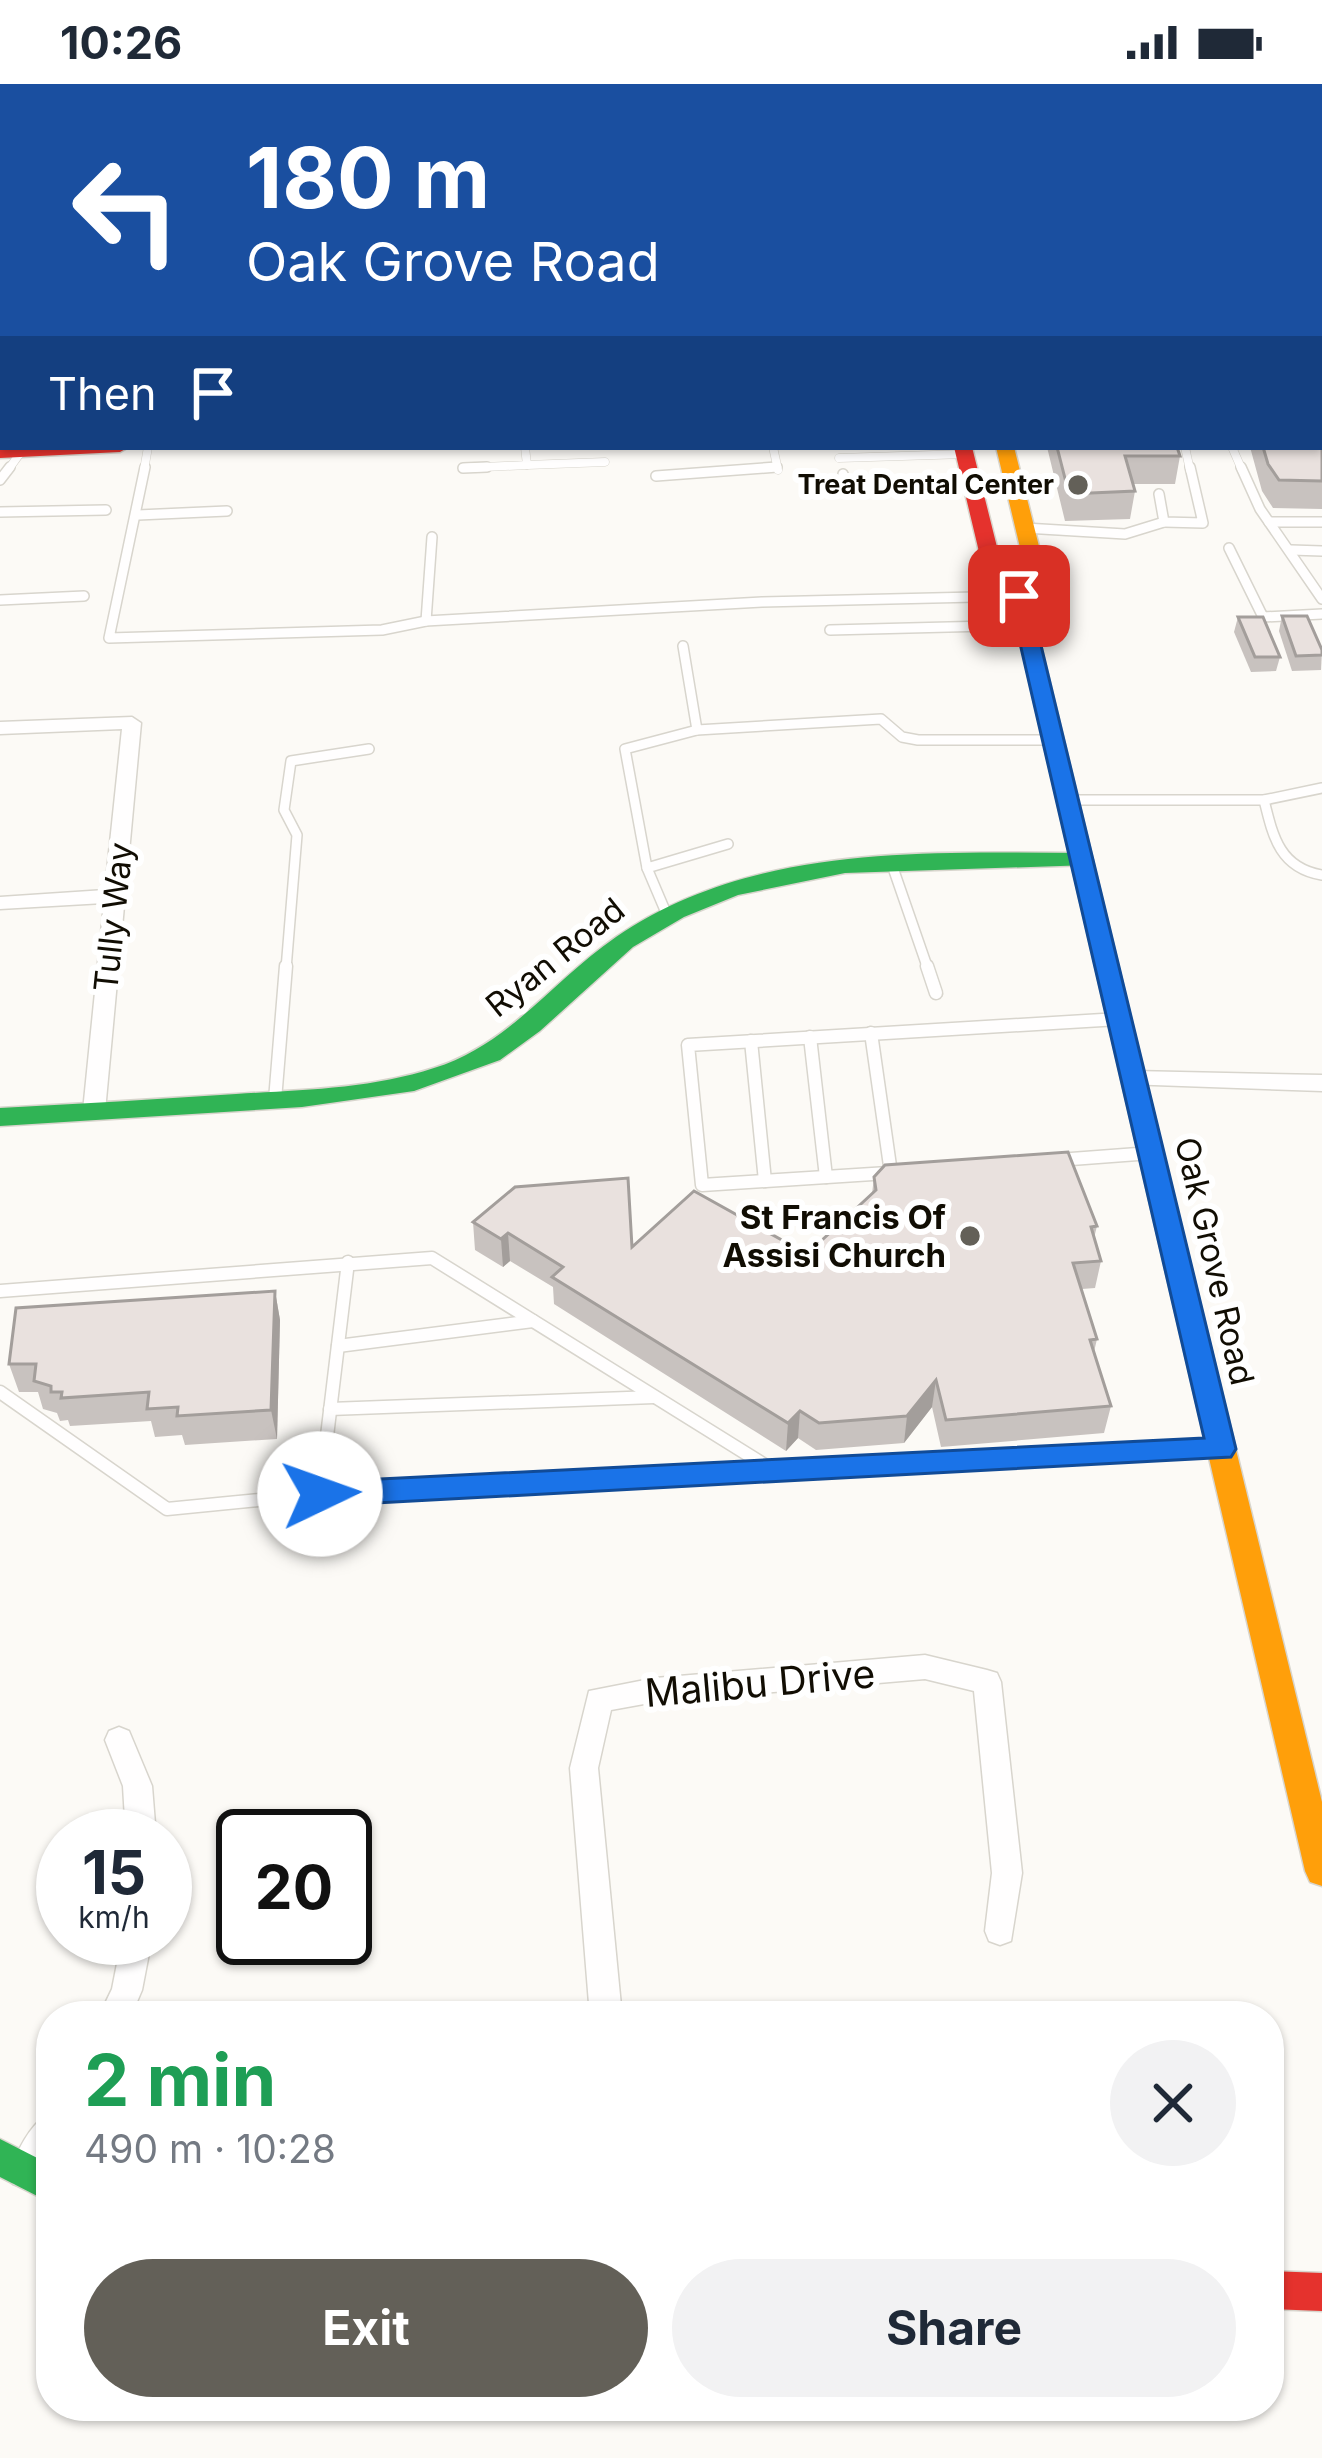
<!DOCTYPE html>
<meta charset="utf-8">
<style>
body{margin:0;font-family:Inter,sans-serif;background:#f2f2f3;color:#1f2937;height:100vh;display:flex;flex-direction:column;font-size:45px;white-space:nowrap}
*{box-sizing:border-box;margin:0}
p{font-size:39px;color:#747a83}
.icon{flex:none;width:66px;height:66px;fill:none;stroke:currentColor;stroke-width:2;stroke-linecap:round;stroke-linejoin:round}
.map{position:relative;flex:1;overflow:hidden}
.details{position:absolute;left:36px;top:1917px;width:1248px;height:420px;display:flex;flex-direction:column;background:#fff;border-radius:48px;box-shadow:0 3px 9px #0004}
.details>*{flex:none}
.hud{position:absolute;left:0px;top:0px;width:1323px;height:366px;box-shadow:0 3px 9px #0004;background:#1a4fa0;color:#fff;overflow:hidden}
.speed{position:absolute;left:36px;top:1725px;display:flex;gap:24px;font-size:60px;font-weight:700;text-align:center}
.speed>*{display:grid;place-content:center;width:156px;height:156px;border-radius:50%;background:#fff;box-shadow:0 3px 9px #0004;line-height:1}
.speed small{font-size:30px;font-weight:400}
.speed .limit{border:6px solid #111;border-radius:18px;background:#fff;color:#111}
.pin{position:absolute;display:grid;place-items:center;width:102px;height:102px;color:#fff;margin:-51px;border-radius:24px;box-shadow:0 6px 18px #0006}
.me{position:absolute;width:132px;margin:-66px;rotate:87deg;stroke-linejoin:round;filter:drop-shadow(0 0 9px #0008)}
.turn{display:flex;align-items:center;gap:42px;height:252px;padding:0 48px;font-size:54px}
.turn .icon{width:156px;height:156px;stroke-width:2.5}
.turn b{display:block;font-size:84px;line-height:102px}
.then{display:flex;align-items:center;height:114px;padding:0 48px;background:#0003;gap:24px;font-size:45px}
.round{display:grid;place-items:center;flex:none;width:126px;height:126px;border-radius:63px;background:#f2f2f3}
.overview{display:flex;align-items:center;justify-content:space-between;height:204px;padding:0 48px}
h1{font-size:72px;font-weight:700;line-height:90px;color:#1e9e55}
.primary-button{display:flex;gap:24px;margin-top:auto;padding:24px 48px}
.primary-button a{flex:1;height:138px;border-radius:72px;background:#636058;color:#fff;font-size:48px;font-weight:700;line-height:138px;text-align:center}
.primary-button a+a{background:#f2f2f3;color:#1f2937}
.status{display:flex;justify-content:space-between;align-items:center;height:84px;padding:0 60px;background:#fff;direction:ltr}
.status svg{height:33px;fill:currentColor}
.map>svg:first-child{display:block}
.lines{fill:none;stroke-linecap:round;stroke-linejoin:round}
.lane-far2-casing{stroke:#d8d5cd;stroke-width:9}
.lane-far1-casing{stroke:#d8d5cd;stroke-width:12}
.lane-casing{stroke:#d8d5cd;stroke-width:15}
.street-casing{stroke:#d8d5cd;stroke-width:3}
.fast-casing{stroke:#d8d5cd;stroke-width:3}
.slow-casing{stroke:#d8d5cd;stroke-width:3}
.jam-casing{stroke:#d8d5cd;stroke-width:3}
.lane-far2{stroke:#fffefe;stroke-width:8}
.lane-far1{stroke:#fffefe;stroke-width:9}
.lane{stroke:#fffefe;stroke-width:12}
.street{fill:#fffefe;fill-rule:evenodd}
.fast{fill:#30b455;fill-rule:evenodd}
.slow{fill:#ff9f0a;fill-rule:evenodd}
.jam{fill:#e5322d;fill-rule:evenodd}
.wall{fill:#c8c2bf}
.shaded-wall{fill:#a39e9b}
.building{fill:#e9e1de;stroke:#a39e9b;stroke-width:3}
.route{fill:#1a73e8;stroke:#114b97;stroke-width:3}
.poi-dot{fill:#636058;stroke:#fff;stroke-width:4.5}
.labels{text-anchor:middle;stroke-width:12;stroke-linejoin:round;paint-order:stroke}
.far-poi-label{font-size:27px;font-weight:bold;fill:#110d03;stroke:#fff;text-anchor:end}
.street-label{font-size:33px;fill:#110d03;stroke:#fff}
.poi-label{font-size:33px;font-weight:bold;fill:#110d03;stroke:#fff;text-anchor:end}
.near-street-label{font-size:39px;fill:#110d03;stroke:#fff}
</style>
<div class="status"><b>10:26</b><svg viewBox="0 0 49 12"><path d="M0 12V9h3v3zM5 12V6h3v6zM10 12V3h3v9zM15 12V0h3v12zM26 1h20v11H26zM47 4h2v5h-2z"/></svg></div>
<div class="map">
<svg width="1322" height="2374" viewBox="0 0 1322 2374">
<rect width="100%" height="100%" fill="#fcfaf6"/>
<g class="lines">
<defs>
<g id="lane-far2">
<polyline points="773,363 778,386"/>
<polyline points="1185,363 1190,386"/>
<polyline points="1232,363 1242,386"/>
<polyline points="839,374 965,370"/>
<polyline points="527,381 605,378"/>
<polyline points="463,384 527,381 525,363"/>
<polyline points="8,386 21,368"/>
<polyline points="144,386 148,363"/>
</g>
<g id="lane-far1">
<polyline points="145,383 109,554 382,546 426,537"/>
<polyline points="1241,383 1260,425 1322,515"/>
<polyline points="463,384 487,383"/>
<polyline points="843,390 845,397 858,399 973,403"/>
<polyline points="656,392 777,383"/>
<polyline points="0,396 10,383"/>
<polyline points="1159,410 1164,438 1203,439 1190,383"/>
<polyline points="0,428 106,426"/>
<polyline points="138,431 227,427"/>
<polyline points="1269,438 1322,438"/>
<polyline points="1025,444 1125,450 1164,438"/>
<polyline points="432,453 426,537 762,518 1018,512"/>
<polyline points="1229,464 1263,533 1322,530"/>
<polyline points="1291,466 1322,467"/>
<polyline points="0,516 84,512"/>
<polyline points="830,546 1025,541"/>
<polyline points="683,562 697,646 881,635 902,653 918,656 1052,656"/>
<polyline points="697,646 625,665 647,784 728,760"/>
<polyline points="1070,716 1264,716 1322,704"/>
<path d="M1264 716C1273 753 1280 784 1322 791"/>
<polyline points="892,781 928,885"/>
<polyline points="647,784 667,831"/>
<polyline points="286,885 297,751 284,726 291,677 369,665"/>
</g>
<g id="lane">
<polyline points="927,882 936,909"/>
<polyline points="871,949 891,1089"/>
<polyline points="810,953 826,1093"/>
<polyline points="751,957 765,1097"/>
<polyline points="275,1016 286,882"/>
<polyline points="1058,1076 1151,1069"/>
<polyline points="888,1089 702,1101 688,961 1119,935"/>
<polyline points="0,1207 432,1174 771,1385"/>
<polyline points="338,1262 533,1237"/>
<polyline points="0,1308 167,1425 320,1410 1219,1365"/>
<polyline points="330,1325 654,1313"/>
<polyline points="320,1410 348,1178"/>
</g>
<g id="street">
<polygon points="256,0 347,0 253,3"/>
<rect x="0" y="178" width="3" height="8"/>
<polygon points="132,633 141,639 105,1027 94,1035 83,1027 104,819 0,825 0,813 105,806 122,645 0,650 0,638"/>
<polygon points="1134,987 1322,991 1322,1007 1126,1000 1123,995"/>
<polygon points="925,1571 987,1586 997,1589 1001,1598 1022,1789 1011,1857 1000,1861 989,1857 985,1847 992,1789 974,1607 925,1595 655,1618 611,1626 598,1684 622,1932 590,1932 570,1684 589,1607 655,1594"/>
<polygon points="119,1643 129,1647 152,1702 156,1752 126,1752 123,1702 105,1656 109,1647"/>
<polygon points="122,1854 152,1854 142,1906 131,1932 99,1932 112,1905"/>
<path d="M51 2029C51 2057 56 2092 25 2104L13 2100 9 2088C17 2068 31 2037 51 2029Z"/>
</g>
<g id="fast">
<polygon points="882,0 896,0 897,3 883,3"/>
<path d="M1082 769 1093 776 1090 781 845 789 738 811 684 833 633 863 540 947 500 976 414 1007 302 1023 0 1042V1024C79 1020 157 1015 236 1010 301 1006 370 1005 434 984 510 960 552 897 616 853 752 760 924 768 1082 769Z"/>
<polygon points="0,2055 51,2081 51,2119 0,2093"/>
</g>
<g id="slow">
<rect x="1320" y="316" width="2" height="10"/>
<polygon points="996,363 1014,363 1047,494 1019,518 1009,512 1027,493"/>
<polygon points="1162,1107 1175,1116 1322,1718 1322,1802 1310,1798 1305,1787 1149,1116"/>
</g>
<g id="jam">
<polygon points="129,363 120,368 0,374 0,364"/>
<polygon points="954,363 972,363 1004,491 1029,512 1175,1116 1162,1125 1149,1116 1010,514 985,493"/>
<polygon points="1269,2187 1322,2189 1322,2227 1269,2225"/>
</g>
</defs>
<use href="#lane-far2" class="lane-far2-casing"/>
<use href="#lane-far1" class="lane-far1-casing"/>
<use href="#lane" class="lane-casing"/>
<use href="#street" class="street-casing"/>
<use href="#fast" class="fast-casing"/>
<use href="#slow" class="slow-casing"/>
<use href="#jam" class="jam-casing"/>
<use href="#lane-far2" class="lane-far2"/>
<use href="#lane-far1" class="lane-far1"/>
<use href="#lane" class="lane"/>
<use href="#street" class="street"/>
<use href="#fast" class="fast"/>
<use href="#slow" class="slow"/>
<use href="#jam" class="jam"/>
</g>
<g class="wall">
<polygon points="937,0 991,0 990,3 937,3"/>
<polygon points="1212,0 1266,0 1266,3 1200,3"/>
<polygon points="1322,332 1322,425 1273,424 1262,407 1250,363 1320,363"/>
<polygon points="1047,363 1177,363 1180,372 1175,400 1133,400 1135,407 1130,435 1065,437"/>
<polygon points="1282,532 1322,566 1321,586 1292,587 1279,547"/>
<polygon points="1238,533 1280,573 1276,587 1251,588 1234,548"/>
<polygon points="874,1093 1097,1142 1094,1154 1101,1177 1095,1204 1082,1205 1097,1255 1094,1268 1111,1322 1104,1349 941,1363 932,1323 904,1359 816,1366 798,1354 786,1367 554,1220 553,1203 510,1177 503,1183 475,1166 473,1138 632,1163 807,1170 872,1110"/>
<polygon points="275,1207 280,1236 277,1355 185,1361 182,1351 155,1353 151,1337 70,1342 68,1336 60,1337 57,1329 43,1325 38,1308 19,1308 9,1280"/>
</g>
<g class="shaded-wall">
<polygon points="508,1149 510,1177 503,1183 501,1155"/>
<polygon points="275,1207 280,1236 277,1355 271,1326"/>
<polygon points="936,1296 932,1323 904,1359 907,1332"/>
<polygon points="800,1327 798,1354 786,1367 788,1339"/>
</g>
<g class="building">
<polygon points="1004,0 1158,0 1159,3 1005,3 1010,1"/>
<polygon points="1320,164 1322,168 1322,261 1320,261"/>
<polygon points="1320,332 1322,332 1322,397 1279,396 1268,380 1263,363 1320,363"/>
<polygon points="1057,363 1177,363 1180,372 1125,372 1135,407 1069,410"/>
<polygon points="1282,532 1307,532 1322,566 1322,571 1296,572"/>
<polygon points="1238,533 1263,533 1280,573 1255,573"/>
<polygon points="1068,1068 1097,1142 1091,1143 1101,1177 1073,1179 1097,1255 1090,1256 1111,1322 946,1336 936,1296 907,1332 819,1339 800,1327 788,1339 552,1193 563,1183 508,1149 501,1155 473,1138 515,1103 628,1094 632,1163 694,1107 807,1170 876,1106 874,1093 885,1081"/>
<polygon points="275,1207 271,1326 177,1332 178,1323 147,1325 149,1308 61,1314 62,1308 51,1308 51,1302 34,1297 36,1280 9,1280 16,1224"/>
</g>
<polygon class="route" points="1012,508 1029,512 1236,1365 1231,1373 320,1422 310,1419 306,1410 310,1402 320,1398 1204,1354 1009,512"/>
<g class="poi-dot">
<circle cx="1078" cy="401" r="12"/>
<circle cx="970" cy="1152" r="12"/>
</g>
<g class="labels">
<g class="far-poi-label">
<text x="1054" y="410">Treat Dental Center</text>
</g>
<g class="street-label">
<text transform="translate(113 833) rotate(-84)" y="12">Tully Way</text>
<text transform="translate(555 873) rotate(-39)" y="12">Ryan Road</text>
<text transform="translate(1215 1177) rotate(77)" y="12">Oak Grove Road</text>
</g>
<g class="poi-label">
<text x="946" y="1145">St Francis Of<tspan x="946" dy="38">Assisi Church</tspan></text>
</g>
<g class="near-street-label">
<text transform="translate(760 1599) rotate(-5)" y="14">Malibu Drive</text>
</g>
</g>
</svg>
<div class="speed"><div>15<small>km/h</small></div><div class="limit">20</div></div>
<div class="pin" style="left:1019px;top:512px;background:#d93025"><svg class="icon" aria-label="arrive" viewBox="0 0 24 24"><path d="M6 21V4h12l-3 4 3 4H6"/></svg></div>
<svg class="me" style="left:320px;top:1410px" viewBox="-20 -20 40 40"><circle r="19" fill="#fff"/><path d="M0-13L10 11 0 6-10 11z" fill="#1a73e8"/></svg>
<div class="hud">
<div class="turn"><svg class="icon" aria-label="left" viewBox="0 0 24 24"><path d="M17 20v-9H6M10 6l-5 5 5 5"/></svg><div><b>180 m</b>Oak Grove Road</div></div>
<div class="then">Then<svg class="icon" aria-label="arrive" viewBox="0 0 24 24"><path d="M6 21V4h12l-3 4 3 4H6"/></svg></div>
</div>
<section class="details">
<div class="overview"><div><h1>2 min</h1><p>490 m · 10:28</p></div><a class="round"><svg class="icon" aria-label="close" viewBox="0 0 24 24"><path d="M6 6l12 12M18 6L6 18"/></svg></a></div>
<div class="primary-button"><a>Exit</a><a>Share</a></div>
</section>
</div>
